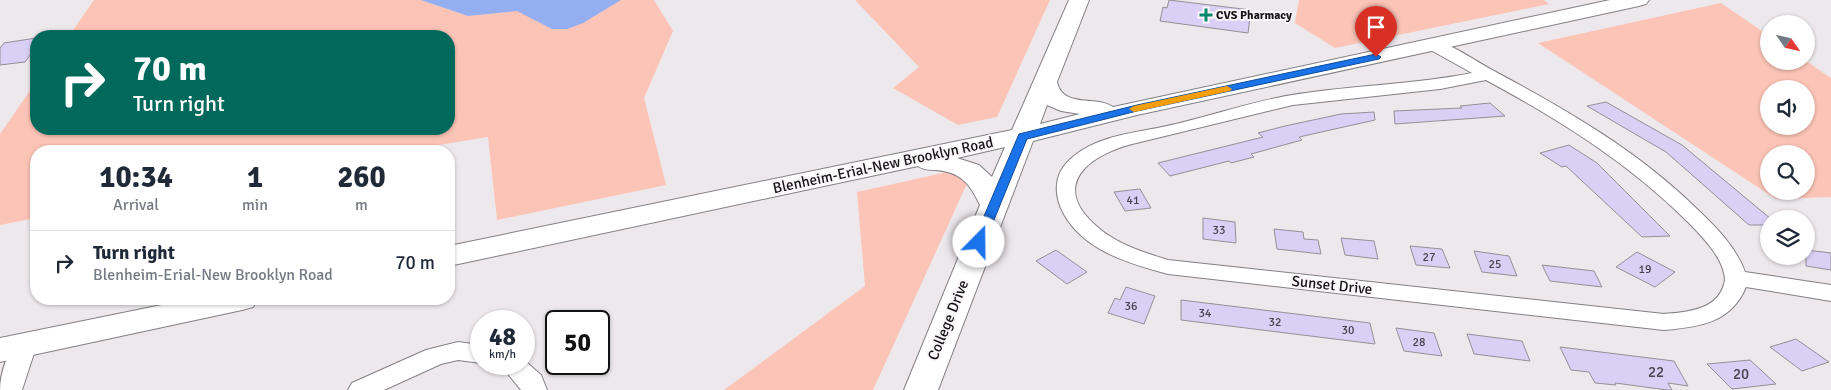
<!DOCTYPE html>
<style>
body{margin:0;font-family:Signika,sans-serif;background:#f2f2f3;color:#1f2937;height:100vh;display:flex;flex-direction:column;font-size:19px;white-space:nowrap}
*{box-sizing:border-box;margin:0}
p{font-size:16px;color:#747a83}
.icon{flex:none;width:28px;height:28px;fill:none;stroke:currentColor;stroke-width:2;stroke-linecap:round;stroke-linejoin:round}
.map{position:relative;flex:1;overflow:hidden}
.sheet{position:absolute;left:30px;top:145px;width:425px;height:160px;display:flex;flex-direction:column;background:#fff;border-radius:20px;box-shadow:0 1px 4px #0004}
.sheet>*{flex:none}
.hud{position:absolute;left:30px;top:30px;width:425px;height:105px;border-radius:20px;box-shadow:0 1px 4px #0004;background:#00695c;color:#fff;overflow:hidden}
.needle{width:32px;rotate:124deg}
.tools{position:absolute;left:1760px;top:15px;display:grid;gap:10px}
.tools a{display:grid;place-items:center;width:55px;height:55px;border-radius:50%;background:#fff;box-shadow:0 1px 4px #0004;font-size:25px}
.speed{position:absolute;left:470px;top:310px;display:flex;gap:10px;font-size:25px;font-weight:700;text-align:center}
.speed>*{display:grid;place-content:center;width:65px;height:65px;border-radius:50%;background:#fff;box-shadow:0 1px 4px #0004;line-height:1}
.speed small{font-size:12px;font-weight:400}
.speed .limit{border:2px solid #111;border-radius:8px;background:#fff;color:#111}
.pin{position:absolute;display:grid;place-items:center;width:42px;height:42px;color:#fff;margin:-51px -21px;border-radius:50% 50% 50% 0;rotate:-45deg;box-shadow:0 0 5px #0007}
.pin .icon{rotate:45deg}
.me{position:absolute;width:55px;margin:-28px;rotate:22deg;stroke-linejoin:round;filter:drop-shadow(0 0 4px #0008)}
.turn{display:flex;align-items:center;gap:18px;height:105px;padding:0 20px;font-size:22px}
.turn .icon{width:65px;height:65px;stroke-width:2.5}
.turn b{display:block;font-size:35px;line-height:42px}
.eta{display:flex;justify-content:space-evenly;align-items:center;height:85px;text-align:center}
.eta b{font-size:30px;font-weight:700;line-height:35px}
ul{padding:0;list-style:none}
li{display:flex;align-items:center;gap:15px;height:65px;padding:0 20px;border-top:1px solid #e0e1e3}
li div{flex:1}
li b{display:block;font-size:19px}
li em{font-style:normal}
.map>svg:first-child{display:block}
.green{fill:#fcc4b6;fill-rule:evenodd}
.water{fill:#93aef1}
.building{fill:#dacff4;stroke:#929196}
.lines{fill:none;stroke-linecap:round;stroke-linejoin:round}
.street-casing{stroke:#837f83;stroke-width:2}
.secondary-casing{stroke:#837f83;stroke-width:2}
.street{fill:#fff;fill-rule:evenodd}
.secondary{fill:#fff;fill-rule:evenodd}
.route{fill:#1a73e8;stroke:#114b97}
.slow{fill:#f59e0b}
.poi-dot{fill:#00876c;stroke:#faf6fa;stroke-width:2}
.labels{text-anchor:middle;stroke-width:4;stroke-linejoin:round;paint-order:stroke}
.far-poi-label{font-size:12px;font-weight:bold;fill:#161416;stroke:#faf6fa;text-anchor:start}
.number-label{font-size:12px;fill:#47434e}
.street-label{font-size:15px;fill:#161416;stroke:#faf6fa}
.near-number-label{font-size:15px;fill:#47434e}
</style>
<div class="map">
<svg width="1831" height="390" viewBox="0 0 1831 390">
<rect width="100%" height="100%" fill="#ede8ec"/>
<g class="green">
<polygon points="94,0 421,0 468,16 517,10 552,29 617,0 654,0 673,31 644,98 666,185 497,220 488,137 401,151 36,151 36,218 0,225 0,134 36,82 36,129 449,129 449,36 69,36"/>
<polygon points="855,0 1050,0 997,117 958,125 893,88 919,67"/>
<polygon points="1299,0 1544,0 1549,4 1335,48 1295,23"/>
<path d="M1721 3 1769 36V61H1806L1831 78V197L1776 199 1538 43ZM1769 89H1806V126H1769ZM1769 154H1806V191H1769Z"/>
<polygon points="975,166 873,390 724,390 865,286 857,192"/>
</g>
<polygon class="water" points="421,0 621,0 583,23 567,29 552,29 517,11 468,16"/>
<g class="building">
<polygon points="1169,0 1251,10 1248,33 1160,21 1163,7 1167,8"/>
<polygon points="36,38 36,47 25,62 0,65 0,48 4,43"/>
<polygon points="1606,102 1682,145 1771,219 1769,219 1769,225 1749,225 1666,152 1587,106"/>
<polygon points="1490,103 1505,116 1395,124 1394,111 1462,108 1460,106"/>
<polygon points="1374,112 1375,120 1299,137 1302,140 1251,154 1254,157 1231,163 1229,161 1170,176 1158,163 1263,137 1258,133 1285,126 1341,114"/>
<polygon points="1569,145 1597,163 1670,236 1642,237 1566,166 1562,167 1540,153"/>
<polygon points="1140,189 1151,208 1125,211 1114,192"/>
<polygon points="1203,218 1235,222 1236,243 1203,239"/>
<polygon points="1274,229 1303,232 1304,239 1318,240 1321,254 1277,249"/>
<polygon points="1341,238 1374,241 1378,259 1345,255"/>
<polygon points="1410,246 1442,249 1450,268 1416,265"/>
<polygon points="1056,250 1087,272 1067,284 1036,261"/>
<polygon points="1806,250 1831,253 1831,270 1806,266"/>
<polygon points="1474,251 1509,256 1517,276 1482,272"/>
<polygon points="1637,252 1675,272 1655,287 1616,267"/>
<polygon points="1542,265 1594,271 1602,287 1550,281"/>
<polygon points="1126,287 1155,296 1144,324 1108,313 1115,298 1120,300"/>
<polygon points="1181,300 1370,323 1375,344 1181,320"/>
<polygon points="1396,328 1434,333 1442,356 1404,351"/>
<polygon points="1467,334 1522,341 1530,361 1474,354"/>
<polygon points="1796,339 1829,362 1802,371 1770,347"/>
<polygon points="1560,347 1674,361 1688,386 1668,383 1672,390 1667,390 1615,383 1616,385 1595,383 1589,372 1571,370"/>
<polygon points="1750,360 1776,384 1732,389 1707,364"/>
</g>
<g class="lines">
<defs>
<g id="street">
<path d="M1433 40C1454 45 1475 61 1494 71 1567 110 1638 151 1697 209 1716 227 1736 247 1745 272L1831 285V301L1746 287C1731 323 1699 327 1664 330L1168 274C1127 263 1078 249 1060 206 1053 186 1057 169 1074 156 1100 135 1135 133 1167 126 1209 117 1249 102 1292 95 1352 85 1413 85 1472 73L1427 48 1425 45 1427 42ZM1486 80C1560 120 1629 163 1689 223 1703 238 1724 258 1725 280 1720 310 1688 312 1664 314L1168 260C1145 253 1120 245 1101 230 1052 191 1079 160 1128 145L1293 105 1440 89Z"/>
<path d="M25 335 33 338 37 344 22 390H0C0 373 8 353 17 338Z"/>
<polygon points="458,342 481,345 481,363 458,360 441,364 384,390 348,390 352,383 426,350"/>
<polygon points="524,360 541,375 547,390 521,390 500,364 524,364"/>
</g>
<g id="secondary">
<path d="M1069 0H1089L1057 82C1063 109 1096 95 1113 107L1610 0H1649L1646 4 1639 6 1137 115 1033 141 938 390H904L980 205C970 184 961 172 936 170 930 170 923 170 918 166L449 266V246L1012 130ZM1047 105 1061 111 1080 114 1040 124ZM1005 147 992 177 979 165 957 158Z"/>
<polygon points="191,299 258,299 253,307 242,310 0,362 0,338"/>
</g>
</defs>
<use href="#street" class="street-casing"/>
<use href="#secondary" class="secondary-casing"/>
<use href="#street" class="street"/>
<use href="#secondary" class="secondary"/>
</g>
<polygon class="route" points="1376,54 1381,57 1379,59 1137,111 1027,139 985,242 979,246 973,242 1019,134 1137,105"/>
<polygon class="slow" points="1227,86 1232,89 1230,91 1134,112 1129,109 1134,106"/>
<path class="poi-dot" d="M1203.5 7.5h5v5h5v5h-5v5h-5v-5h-5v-5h5z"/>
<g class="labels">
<g class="far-poi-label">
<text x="1216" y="19">CVS Pharmacy</text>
</g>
<g class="number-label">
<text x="1133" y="204">41</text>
<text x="1219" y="234">33</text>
<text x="1429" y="261">27</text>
<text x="1495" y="268">25</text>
<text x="1645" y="273">19</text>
<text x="1131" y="310">36</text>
<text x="1205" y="317">34</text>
<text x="1275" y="326">32</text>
<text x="1348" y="334">30</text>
<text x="1419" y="346">28</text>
</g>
<g class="street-label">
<text transform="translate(883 165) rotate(-12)" y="5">Blenheim-Erial-New Brooklyn Road</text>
<text transform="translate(1332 285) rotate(6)" y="5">Sunset Drive</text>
<text transform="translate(948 320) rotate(-68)" y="5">College Drive</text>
</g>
<g class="near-number-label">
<text x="1656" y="377">22</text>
<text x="1741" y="379">20</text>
</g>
</g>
</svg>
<div class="tools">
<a><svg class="needle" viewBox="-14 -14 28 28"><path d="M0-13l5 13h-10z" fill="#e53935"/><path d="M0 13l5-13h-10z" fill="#747a83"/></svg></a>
<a><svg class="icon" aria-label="sound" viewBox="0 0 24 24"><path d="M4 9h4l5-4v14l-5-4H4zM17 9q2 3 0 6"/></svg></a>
<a><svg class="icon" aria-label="search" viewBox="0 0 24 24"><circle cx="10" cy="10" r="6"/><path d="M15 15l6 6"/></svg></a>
<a><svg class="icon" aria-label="layers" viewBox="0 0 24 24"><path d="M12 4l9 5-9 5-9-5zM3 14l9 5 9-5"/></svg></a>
</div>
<div class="speed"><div>48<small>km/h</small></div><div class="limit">50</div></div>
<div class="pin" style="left:1376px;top:57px;background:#d93025"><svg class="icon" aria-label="arrive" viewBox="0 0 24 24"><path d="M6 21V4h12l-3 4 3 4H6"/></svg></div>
<svg class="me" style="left:979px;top:242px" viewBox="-20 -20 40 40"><circle r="19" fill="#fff"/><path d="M0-13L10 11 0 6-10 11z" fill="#1a73e8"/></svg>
<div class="hud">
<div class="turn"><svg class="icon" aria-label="right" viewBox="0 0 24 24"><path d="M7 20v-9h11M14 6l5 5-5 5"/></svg><div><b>70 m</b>Turn right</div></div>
</div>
<section class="sheet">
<div class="eta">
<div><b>10:34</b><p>Arrival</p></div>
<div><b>1</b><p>min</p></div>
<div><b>260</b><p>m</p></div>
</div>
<ul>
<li><svg class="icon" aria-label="right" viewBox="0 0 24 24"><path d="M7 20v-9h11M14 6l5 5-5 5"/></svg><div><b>Turn right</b><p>Blenheim-Erial-New Brooklyn Road</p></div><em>70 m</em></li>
</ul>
</section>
</div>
